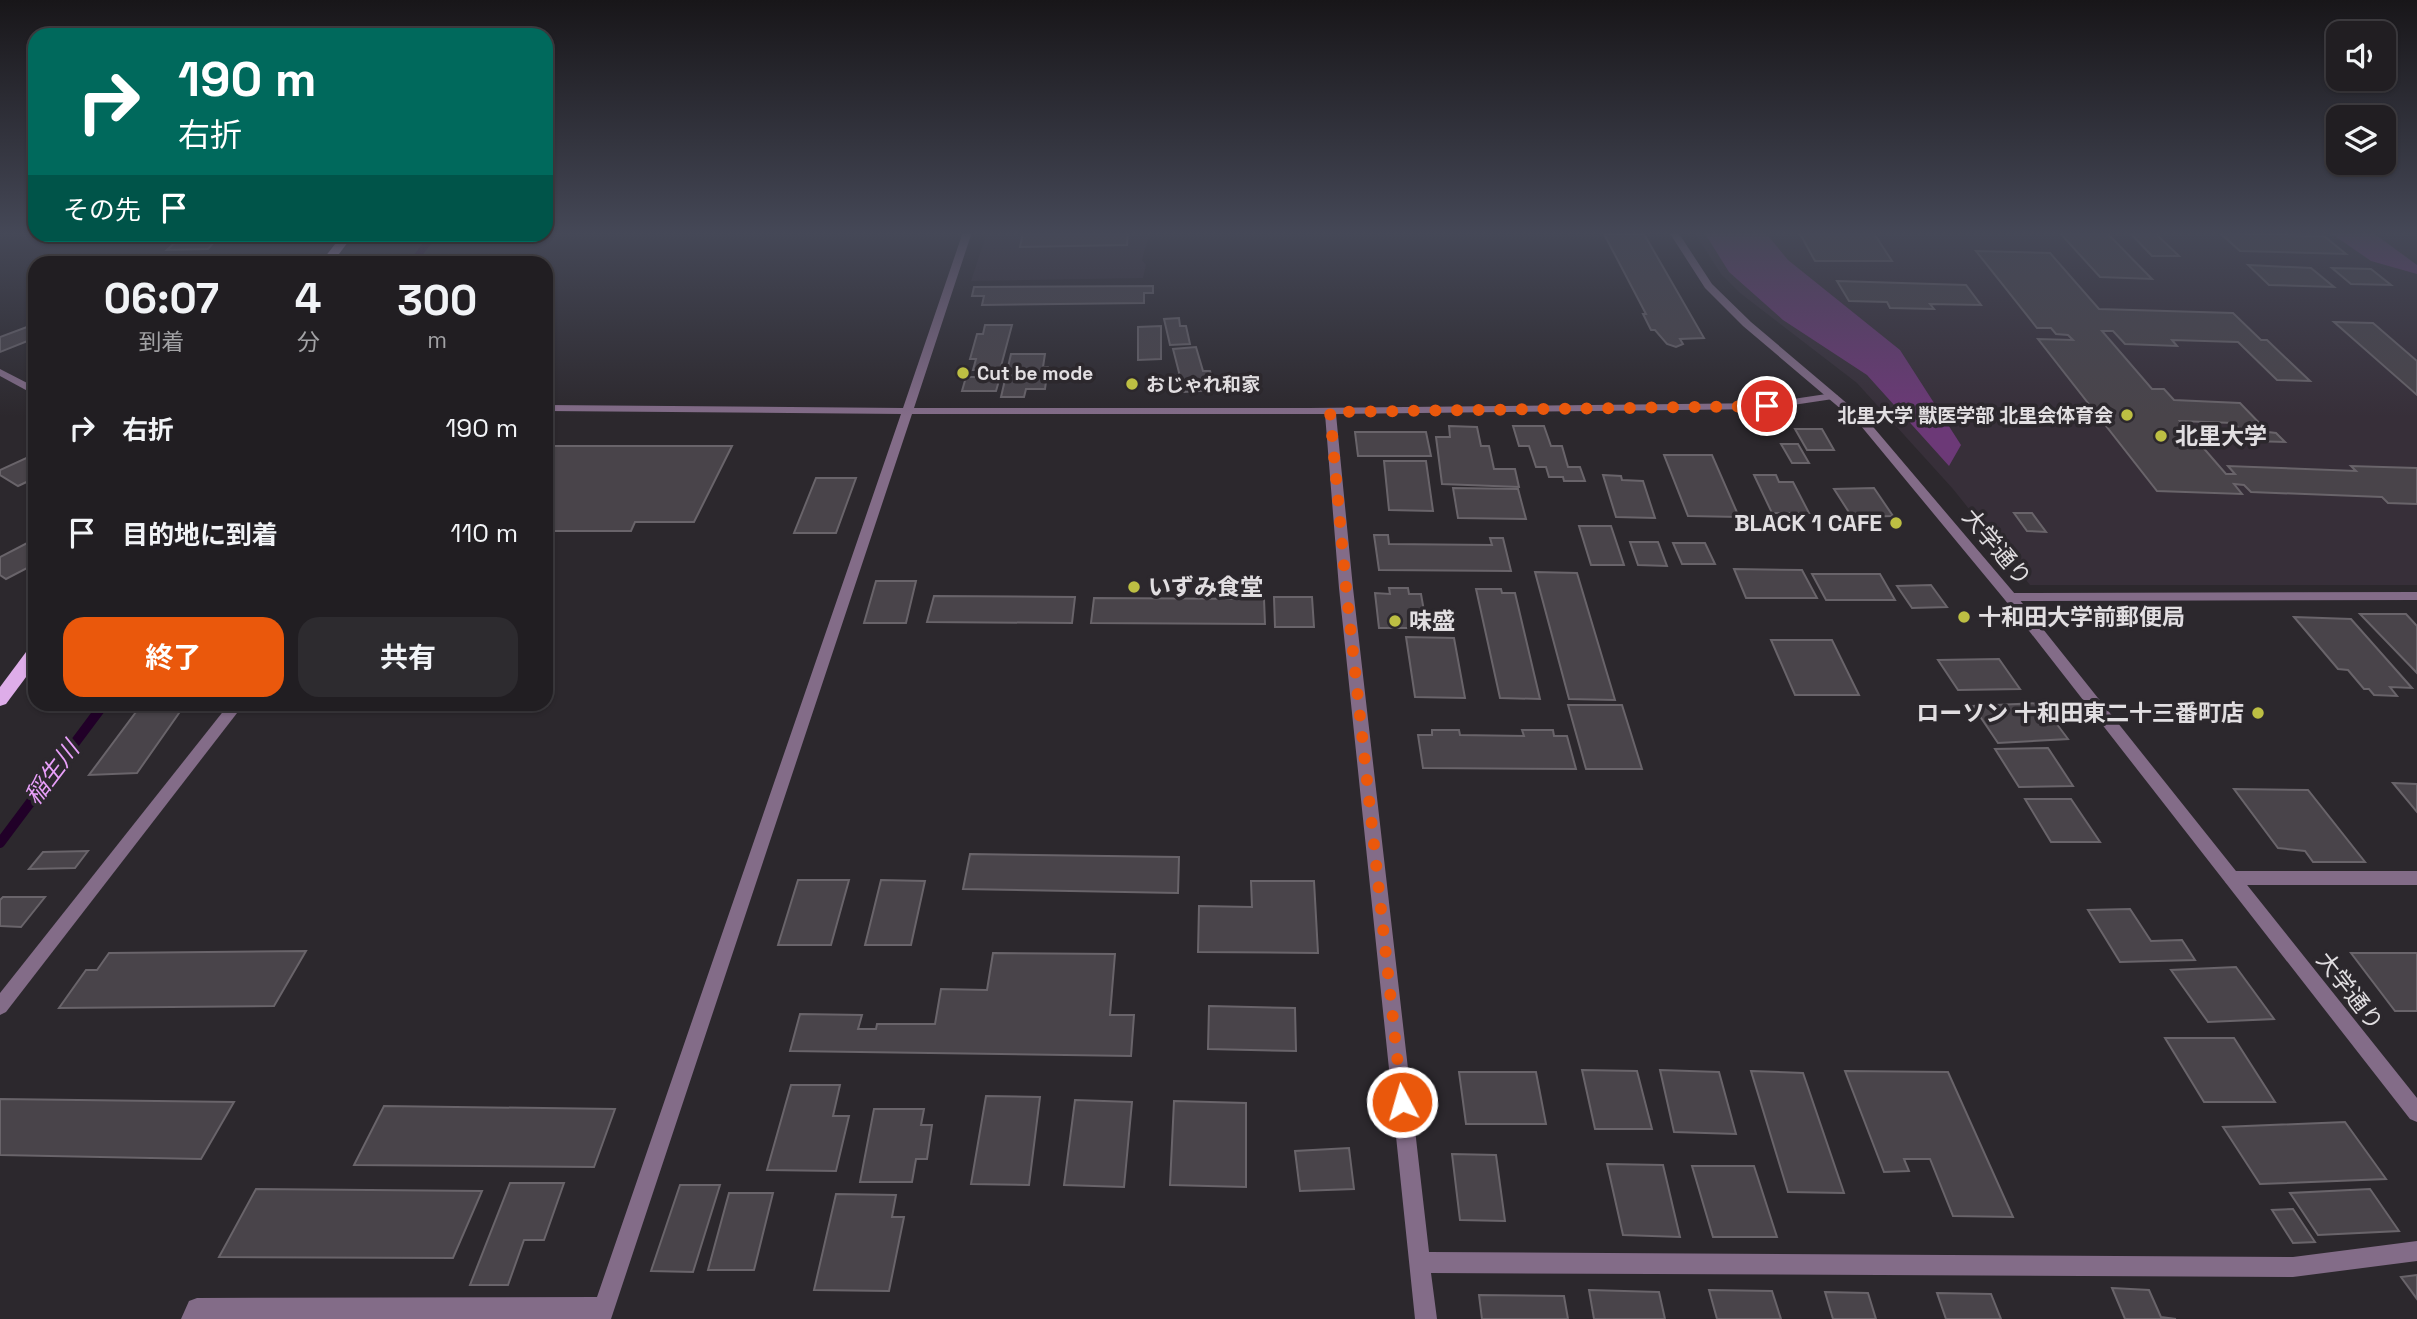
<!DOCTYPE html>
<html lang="ja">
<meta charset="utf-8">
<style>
body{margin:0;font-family:"Space Grotesk","Noto Sans JP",sans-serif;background:#2d2b2f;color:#f1f3f6;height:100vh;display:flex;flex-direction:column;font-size:26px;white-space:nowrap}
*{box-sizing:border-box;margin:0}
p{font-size:23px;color:#a2a2a5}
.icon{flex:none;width:38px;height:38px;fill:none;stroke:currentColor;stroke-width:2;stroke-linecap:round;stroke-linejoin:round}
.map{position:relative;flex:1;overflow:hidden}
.side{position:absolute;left:28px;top:256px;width:525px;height:455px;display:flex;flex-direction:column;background:#211e22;border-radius:21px;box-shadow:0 2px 5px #0004,0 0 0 2px #3e3c40}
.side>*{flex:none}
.banner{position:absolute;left:28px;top:28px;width:525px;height:214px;border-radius:21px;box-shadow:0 2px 5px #0004,0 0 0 2px #3e3c40;background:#00695c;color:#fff;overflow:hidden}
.fabs{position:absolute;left:2326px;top:21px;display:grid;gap:14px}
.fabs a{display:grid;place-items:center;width:70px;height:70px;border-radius:14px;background:#211e22;box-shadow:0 2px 5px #0004,0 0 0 2px #3e3c40;font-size:35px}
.pin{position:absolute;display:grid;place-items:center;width:60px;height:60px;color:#fff;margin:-30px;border:4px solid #fff;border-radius:50%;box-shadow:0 2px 7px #0007}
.me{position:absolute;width:77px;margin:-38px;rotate:354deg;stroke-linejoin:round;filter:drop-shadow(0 0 5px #0008)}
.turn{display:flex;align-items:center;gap:24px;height:147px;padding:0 35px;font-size:32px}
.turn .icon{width:91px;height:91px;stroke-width:2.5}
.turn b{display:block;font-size:49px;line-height:60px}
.then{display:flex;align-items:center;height:66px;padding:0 35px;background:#0003;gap:14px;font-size:26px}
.eta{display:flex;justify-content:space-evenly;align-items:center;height:119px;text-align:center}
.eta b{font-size:42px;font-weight:700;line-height:49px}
.action{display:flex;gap:14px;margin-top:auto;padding:14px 35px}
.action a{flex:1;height:80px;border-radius:21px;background:#ea580c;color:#fff;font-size:28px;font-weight:700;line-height:80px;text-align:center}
.action a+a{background:#2d2b2f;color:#f1f3f6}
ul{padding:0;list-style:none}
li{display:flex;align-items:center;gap:21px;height:105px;padding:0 35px}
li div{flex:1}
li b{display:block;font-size:26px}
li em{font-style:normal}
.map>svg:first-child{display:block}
.built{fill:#372f39}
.forest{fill:#6c3977}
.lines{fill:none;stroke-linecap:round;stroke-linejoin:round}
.stream-far1{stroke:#210028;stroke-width:7}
.stream{stroke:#210028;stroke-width:10}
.building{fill:#49444a;stroke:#69646a;stroke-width:2}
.minor{fill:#836c88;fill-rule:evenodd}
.tertiary{fill:#836c88;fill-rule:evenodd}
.primary{fill:#deade9;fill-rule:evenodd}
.route{stroke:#ea580c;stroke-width:12;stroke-dasharray:0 21.6}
.poi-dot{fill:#bdbf43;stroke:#2c282d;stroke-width:2.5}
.labels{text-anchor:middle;stroke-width:7;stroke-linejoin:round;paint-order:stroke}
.far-poi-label{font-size:19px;font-weight:bold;fill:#e1dee1;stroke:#2c282d;text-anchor:start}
.poi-label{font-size:23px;font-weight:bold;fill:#e1dee1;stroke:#2c282d;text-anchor:start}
.street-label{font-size:23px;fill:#e1dee1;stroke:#2c282d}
.water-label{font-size:24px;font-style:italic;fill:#e89ff9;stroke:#2c282d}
</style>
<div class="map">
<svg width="2417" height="1319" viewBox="0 0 2417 1319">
<rect width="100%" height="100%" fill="#2c282d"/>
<g class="built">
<polygon points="987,232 1150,232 1142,260 1146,265 1143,278 971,281"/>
<polygon points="1694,232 2417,232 2417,585 2030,585 1953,489 1857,383 1740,293 1721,274"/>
</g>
<g class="forest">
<polygon points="1704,232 1765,232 1788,260 1900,350 1961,445 1949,466 1867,375 1783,320 1729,272"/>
<polygon points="2329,232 2372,232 2417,265 2417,274 2371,261"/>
</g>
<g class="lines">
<polyline class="stream-far1" points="413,262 434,234"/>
<polyline class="stream" points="0,843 104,704"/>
</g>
<g class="building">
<polygon points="1023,232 1128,232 1127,245 1020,247"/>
<polygon points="1799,232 1873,232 1892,261 1815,261"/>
<polygon points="2059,232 2106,232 2152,279 2100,277"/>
<polygon points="2129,232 2154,232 2179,256 2152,256"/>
<polygon points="2220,233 2324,236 2346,254 2240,251"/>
<polygon points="184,234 221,234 208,249 167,250"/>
<polygon points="1604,234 1644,234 1704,338 1680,339 1683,344 1676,347 1667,344 1655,330 1651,330 1643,314 1646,314"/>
<polygon points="1976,251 2050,253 2099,309 2233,313 2261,340 2267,340 2310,381 2277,380 2238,342 2172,340 2177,346 2125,344 2113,331 2102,331 2152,389 2164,389 2174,400 2240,403 2268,432 2276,433 2285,442 2250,441 2234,423 2180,421 2226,474 2235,474 2228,466 2356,471 2351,466 2417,468 2417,504 2388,503 2382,497 2251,492 2244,485 2234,484 2242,494 2157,491 2038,339 2073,340 2068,335 2056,334 2051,328 2037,328"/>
<polygon points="2248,265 2311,268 2334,287 2269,285"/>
<polygon points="2332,268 2371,269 2391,285 2351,284"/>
<polygon points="1837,281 1966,285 1981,305 1930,304 1934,309 1890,308 1887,302 1849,301"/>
<polygon points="1153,286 1153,293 1144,293 1144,303 982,305 984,296 972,296 974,287"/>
<polygon points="1179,318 1180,326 1186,326 1190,344 1170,345 1164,319"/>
<polygon points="2334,322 2373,323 2417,361 2417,395"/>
<polygon points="35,324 35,338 0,352 0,337"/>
<polygon points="985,325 1012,325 1000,370 973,370 976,359 970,359 977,334 983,334"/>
<polygon points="1161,326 1161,359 1138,360 1138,327"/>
<polygon points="1196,347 1203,371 1210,371 1216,390 1184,392 1173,349"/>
<polygon points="1011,354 1045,354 1043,367 1048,367 1045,389 1026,389 1024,397 1001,397"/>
<polygon points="966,377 1000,377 996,391 962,391"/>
<polygon points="1449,426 1477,427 1481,446 1489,446 1494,469 1515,469 1519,487 1442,484 1436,437 1450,437"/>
<polygon points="1513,426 1544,426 1551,446 1562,446 1568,467 1580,467 1585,481 1564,481 1563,477 1549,477 1546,467 1536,467 1529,446 1519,446"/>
<polygon points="1795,429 1822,429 1834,450 1807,450"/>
<polygon points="1355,432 1426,432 1431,456 1358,456"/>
<polygon points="1781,444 1798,444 1809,463 1792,463"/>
<polygon points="546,446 732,446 694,522 635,522 631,531 546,531"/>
<polygon points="35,454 35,478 18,486 0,475 0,470"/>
<polygon points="1664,455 1712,455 1739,517 1688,516"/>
<polygon points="1384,461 1426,461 1433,511 1389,510"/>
<polygon points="1603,475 1621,476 1622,480 1643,481 1655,518 1616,517"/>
<polygon points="1754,475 1776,475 1779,482 1793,482 1809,513 1772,513"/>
<polygon points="816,478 856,478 836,533 794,533"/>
<polygon points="1453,488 1518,489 1526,519 1458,518"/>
<polygon points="1874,488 1893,516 1852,517 1834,489"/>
<polygon points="2014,513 2032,513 2046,532 2027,531"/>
<polygon points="1579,526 1611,526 1624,565 1591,565"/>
<polygon points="1374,535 1388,535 1389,544 1492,545 1490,538 1503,538 1511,571 1379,570"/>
<polygon points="35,539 35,564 6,579 0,575 0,557"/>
<polygon points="1630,542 1658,542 1667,566 1638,565"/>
<polygon points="1673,543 1705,543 1715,564 1682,564"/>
<polygon points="1734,569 1802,570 1817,598 1746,598"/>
<polygon points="1535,572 1577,573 1615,700 1569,699"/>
<polygon points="1812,574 1880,574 1895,600 1826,600"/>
<polygon points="876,581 916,581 906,623 864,623"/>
<polygon points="1931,585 1947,607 1912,608 1897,586"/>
<polygon points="1389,588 1408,588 1409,594 1421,594 1427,628 1379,628 1375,593 1390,594"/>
<polygon points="1476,589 1501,589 1502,593 1515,593 1540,699 1500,698"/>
<polygon points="934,596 1075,597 1072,623 927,622"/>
<polygon points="1274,597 1312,597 1314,627 1275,627"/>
<polygon points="1094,598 1264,599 1265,624 1091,623"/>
<polygon points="2360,614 2406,614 2417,626 2417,673"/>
<polygon points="2294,617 2351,619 2412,688 2390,687 2397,696 2374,695 2369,689 2364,689 2348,670 2338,669"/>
<polygon points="1406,637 1454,638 1465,698 1415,697"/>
<polygon points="1771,640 1832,640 1859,695 1795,695"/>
<polygon points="1999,659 2020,689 1958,690 1938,660"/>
<polygon points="2041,703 2068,739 1998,743 1973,706"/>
<polygon points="1568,705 1622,705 1642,769 1586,769"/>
<polygon points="184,706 137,773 89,775 139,708"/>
<polygon points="1432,730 1459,730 1460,735 1524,736 1522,730 1553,730 1554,736 1567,736 1576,769 1423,768 1418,735 1432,735"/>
<polygon points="2048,748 2073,786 2019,787 1995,749"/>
<polygon points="2393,783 2417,784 2417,812"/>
<polygon points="2234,789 2308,790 2365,862 2313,862 2305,851 2278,848"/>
<polygon points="2025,799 2071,799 2100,842 2051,842"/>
<polygon points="88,851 75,868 29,869 43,852"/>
<polygon points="970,854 1179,857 1178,893 963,889"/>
<polygon points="798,880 849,880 831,945 778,945"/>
<polygon points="881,880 925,881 911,945 865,945"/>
<polygon points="1251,881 1314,881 1318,953 1198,952 1199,906 1252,907"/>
<polygon points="3,897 45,897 21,927 0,926 0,900"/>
<polygon points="2130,909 2151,941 2182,940 2195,960 2120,962 2088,910"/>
<polygon points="306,951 274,1006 59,1008 86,970 97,970 109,953"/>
<polygon points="993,953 1115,954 1110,1015 1134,1015 1131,1056 790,1051 800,1014 862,1015 858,1029 876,1029 877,1024 935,1024 941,989 987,990"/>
<polygon points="2351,953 2417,953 2417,1011 2395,1011"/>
<polygon points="2236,967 2274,1019 2208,1022 2171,970"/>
<polygon points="1209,1006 1295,1008 1296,1051 1208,1049"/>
<polygon points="2165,1038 2234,1038 2275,1102 2204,1102"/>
<polygon points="1582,1070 1637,1071 1652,1129 1595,1129"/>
<polygon points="1660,1070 1719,1072 1736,1134 1674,1132"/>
<polygon points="1751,1071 1803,1073 1844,1193 1788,1192"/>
<polygon points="1845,1071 1948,1072 2013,1217 1953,1216 1930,1159 1904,1159 1909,1171 1884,1172"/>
<polygon points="1459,1072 1536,1072 1546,1124 1466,1124"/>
<polygon points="791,1085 840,1085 833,1116 849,1116 836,1171 767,1170"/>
<polygon points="986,1096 1040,1097 1029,1185 971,1184"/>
<polygon points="0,1099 234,1102 201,1159 0,1155"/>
<polygon points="1075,1100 1132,1102 1124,1187 1064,1185"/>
<polygon points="1174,1101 1246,1103 1246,1187 1170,1185"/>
<polygon points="384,1106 615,1109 594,1167 354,1165"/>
<polygon points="874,1109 924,1109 921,1125 932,1125 927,1159 916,1159 912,1182 860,1182"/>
<polygon points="2345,1122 2386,1179 2260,1184 2223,1127"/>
<polygon points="1349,1148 1354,1189 1300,1191 1295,1151"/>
<polygon points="1452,1154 1496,1155 1505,1221 1460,1220"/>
<polygon points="1607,1164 1663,1165 1680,1237 1623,1235"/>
<polygon points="1692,1166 1754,1166 1777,1237 1713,1237"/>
<polygon points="510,1183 564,1183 544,1240 524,1240 508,1285 470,1285"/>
<polygon points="680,1185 720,1185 693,1272 651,1271"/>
<polygon points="256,1189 482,1191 453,1258 219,1257"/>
<polygon points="2370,1189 2399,1231 2318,1235 2290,1193"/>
<polygon points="729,1193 773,1193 754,1270 708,1270"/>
<polygon points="836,1194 896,1195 892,1217 904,1217 889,1291 814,1290"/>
<polygon points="2293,1209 2315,1242 2293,1243 2272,1210"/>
<polygon points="2417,1275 2417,1299 2401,1277"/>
<polygon points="2112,1288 2149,1290 2161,1317 2176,1319 2125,1319"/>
<polygon points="1589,1290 1659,1292 1665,1319 1594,1319"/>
<polygon points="1709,1290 1772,1291 1781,1319 1717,1319"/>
<polygon points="1825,1292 1868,1293 1876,1319 1833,1319"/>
<polygon points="1937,1293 1991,1294 2001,1319 1946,1319"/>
<polygon points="1479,1295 1564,1296 1568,1319 1482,1319"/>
</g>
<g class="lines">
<g class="minor">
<polygon points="963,232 972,232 914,408 1309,408 1767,403 1833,393 1838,396 1833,399 1767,409 1336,414 1353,588 1429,1252 2293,1257 2417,1241 2417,1261 2293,1277 1431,1273 1437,1319 1415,1319 1339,588 1325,414 912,414 611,1319 181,1319 189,1301 197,1298 597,1297 901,414 546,411 546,405 903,408"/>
<polygon points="0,369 35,387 35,395 0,376"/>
<polygon points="2417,592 2417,600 2010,601 2003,597 2010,593"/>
<polygon points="229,704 244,704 6,1012 0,1015 0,993"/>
<polygon points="2232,871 2417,871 2417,885 2232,885 2226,883 2224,878 2226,873"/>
</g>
<polygon class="tertiary" points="1669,232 1678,232 1712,284 1751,322 1869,422 2015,594 2417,1098 2417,1122 2410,1119 2005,600 1861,426 1743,326 1705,288"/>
<g class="primary">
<polygon points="343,234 354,234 333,262 321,262"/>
<polygon points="35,646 35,665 6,704 0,706 0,687 29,648"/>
</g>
</g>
<linearGradient id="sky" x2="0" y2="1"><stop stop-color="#181619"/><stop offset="0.56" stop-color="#454857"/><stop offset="1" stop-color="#454857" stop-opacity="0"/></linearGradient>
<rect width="2417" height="417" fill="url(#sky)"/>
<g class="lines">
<polyline class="route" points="1402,1102 1346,588 1330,412 1767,406"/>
</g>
<g class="poi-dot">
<circle cx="963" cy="373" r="7"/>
<circle cx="1132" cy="384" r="7"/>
<circle cx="2127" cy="415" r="7"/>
<circle cx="2161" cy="436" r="7"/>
<circle cx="1896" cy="523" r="7"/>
<circle cx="1134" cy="587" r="7"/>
<circle cx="1964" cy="617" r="7"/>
<circle cx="1395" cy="621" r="7"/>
<circle cx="2258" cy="713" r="7"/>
</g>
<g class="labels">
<g class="far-poi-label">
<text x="977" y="380">Cut be mode</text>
<text x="1146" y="391">おじゃれ和家</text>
<text x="2113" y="422" text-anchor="end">北里大学 獣医学部 北里会体育会</text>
</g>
<g class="poi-label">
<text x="2175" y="444">北里大学</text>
<text x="1882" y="531" text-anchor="end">BLACK 1 CAFE</text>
<text x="1148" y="595">いずみ食堂</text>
<text x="1978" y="625">十和田大学前郵便局</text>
<text x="1409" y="629">味盛</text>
<text x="2244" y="721" text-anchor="end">ローソン 十和田東二十三番町店</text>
</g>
<g class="street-label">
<text transform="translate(1997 547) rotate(50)" y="8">大学通り</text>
<text transform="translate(2350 991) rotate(52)" y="8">大学通り</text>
</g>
<g class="water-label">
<text transform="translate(52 773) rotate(-53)" y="8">稲生川</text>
</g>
</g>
</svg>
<div class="fabs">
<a><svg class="icon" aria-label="sound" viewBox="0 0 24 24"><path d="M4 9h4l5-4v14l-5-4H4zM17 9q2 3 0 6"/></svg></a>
<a><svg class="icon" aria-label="layers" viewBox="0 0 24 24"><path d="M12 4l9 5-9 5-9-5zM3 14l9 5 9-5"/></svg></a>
</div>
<div class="pin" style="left:1767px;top:406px;background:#d93025"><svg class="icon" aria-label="arrive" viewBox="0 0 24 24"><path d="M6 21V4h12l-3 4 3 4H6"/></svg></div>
<svg class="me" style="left:1402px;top:1102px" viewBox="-20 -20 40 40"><circle r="17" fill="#ea580c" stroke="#fff" stroke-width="3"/><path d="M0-11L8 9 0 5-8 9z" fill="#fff"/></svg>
<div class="banner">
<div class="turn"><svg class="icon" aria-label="right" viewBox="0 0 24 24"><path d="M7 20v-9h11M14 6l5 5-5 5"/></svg><div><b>190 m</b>右折</div></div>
<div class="then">その先<svg class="icon" aria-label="arrive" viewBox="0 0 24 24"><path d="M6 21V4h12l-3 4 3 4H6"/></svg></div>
</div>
<section class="side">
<div class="eta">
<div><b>06:07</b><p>到着</p></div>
<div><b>4</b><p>分</p></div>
<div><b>300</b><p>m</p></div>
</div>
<ul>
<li><svg class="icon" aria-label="right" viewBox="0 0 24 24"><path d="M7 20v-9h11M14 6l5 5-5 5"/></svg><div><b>右折</b></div><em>190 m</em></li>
<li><svg class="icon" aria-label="arrive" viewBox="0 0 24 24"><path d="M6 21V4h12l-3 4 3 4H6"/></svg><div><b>目的地に到着</b></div><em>110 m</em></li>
</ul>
<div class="action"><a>終了</a><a>共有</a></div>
</section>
</div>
